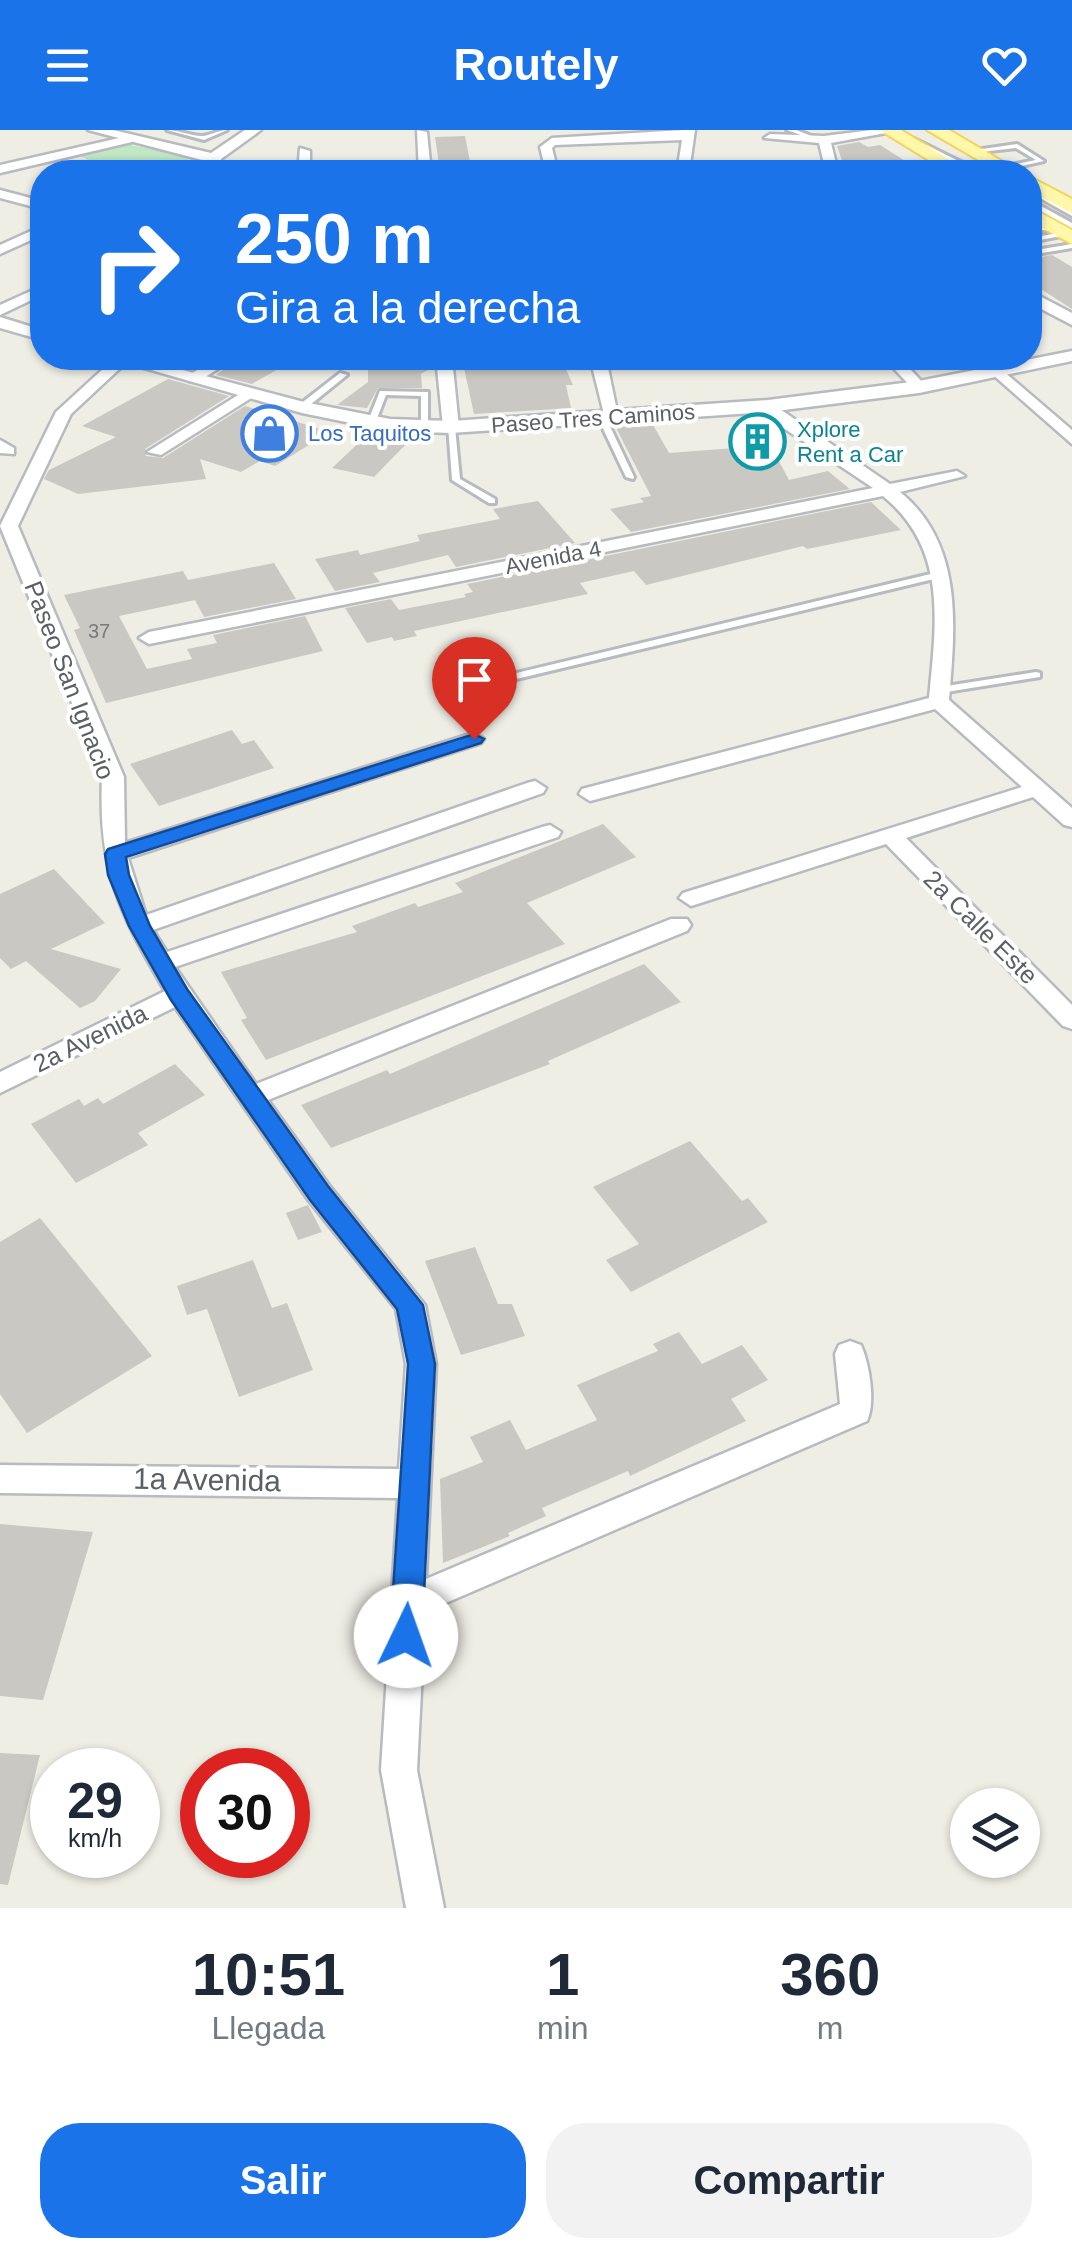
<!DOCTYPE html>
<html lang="es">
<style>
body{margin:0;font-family:Arial,sans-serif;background:#f2f2f3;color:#1f2937;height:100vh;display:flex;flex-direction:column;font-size:38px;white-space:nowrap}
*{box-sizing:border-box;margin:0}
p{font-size:32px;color:#747a83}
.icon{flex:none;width:55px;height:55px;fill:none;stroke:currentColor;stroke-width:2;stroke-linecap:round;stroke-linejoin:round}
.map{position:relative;height:1778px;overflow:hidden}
.panel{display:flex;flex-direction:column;background:#fff;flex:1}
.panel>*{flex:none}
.banner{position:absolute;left:30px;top:30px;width:1012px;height:210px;border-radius:40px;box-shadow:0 2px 8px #0004;background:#1a73e8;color:#fff;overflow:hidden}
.buttons{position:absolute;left:950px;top:1658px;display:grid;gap:20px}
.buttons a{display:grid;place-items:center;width:90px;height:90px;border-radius:50%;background:#fff;box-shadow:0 2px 8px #0004;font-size:50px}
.speed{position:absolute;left:30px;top:1618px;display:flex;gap:20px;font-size:50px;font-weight:700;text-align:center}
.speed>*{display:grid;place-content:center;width:130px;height:130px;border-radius:50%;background:#fff;box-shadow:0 2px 8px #0004;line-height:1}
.speed small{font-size:25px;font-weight:400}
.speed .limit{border:15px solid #d22;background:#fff;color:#111}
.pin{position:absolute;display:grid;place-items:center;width:85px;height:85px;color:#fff;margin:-102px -42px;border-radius:50% 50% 50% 0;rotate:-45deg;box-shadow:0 0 10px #0007}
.pin .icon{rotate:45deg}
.me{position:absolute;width:110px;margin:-55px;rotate:3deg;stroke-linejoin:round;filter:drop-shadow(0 0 8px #0008)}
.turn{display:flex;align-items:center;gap:35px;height:210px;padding:0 40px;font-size:45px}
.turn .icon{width:130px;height:130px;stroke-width:2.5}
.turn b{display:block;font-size:70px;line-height:85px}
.eta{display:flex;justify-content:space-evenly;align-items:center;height:170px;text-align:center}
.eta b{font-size:60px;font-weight:700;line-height:70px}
.action{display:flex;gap:20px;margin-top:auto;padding:20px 40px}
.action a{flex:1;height:115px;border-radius:40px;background:#1a73e8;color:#fff;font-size:40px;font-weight:700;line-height:115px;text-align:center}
.action a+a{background:#f2f2f3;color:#1f2937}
header{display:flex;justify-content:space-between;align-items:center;height:130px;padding:0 40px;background:#1a73e8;color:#fff;font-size:45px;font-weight:700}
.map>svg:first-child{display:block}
.green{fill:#c1e7c4}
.building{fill:#cac8c2}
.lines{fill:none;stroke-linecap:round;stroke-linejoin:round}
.service-casing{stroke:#b7babf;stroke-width:6}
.minor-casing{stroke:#b7babf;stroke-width:5}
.tertiary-casing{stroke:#b7babf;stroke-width:5}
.primary-casing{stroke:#f4d359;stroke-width:4}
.service{fill:#fff;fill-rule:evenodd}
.minor{fill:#fff;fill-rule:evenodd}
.tertiary{fill:#fff;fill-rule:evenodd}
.primary{fill:#fff7aa;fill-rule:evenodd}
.route{fill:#1a73e8;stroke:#114b97;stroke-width:2.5}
.labels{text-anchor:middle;stroke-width:8;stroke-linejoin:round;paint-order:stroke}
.number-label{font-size:20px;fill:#787a7c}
.far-street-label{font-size:22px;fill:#5c6065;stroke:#fff}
.far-culture-label{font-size:22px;fill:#0d838f;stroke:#fff;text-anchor:start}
.far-shop-label{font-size:22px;fill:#366cbe;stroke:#fff;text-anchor:start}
.street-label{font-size:25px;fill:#5c6065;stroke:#fff}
.near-street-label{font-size:30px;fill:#5c6065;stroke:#fff}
</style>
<header><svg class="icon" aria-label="menu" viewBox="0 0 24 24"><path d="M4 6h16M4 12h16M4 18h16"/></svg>Routely<svg class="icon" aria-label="heart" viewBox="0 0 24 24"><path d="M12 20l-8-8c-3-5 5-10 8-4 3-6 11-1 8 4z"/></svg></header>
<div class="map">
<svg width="1072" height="1778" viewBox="0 0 1072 1778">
<rect width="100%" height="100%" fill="#efeee5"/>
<path class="green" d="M125 14C153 20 186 22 207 42H69L96 35 78 24Z"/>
<g class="building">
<polygon points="465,6 472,42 440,41 435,7"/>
<polygon points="859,12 868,17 880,15 913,36 846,42 837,16"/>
<polygon points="1052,125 1072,137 1072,179 1030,152 1030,129"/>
<polygon points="238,228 298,228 252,254 216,245"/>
<polygon points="368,228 401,228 402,238 433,237 421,244 422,258 378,258 367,278 337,275 368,252"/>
<polygon points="487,228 561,228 573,255 566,255 571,278 474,284 464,238 490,237"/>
<polygon points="168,249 229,266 145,319 146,326 163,328 245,276 330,302 275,336 260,331 241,342 200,329 206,349 78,364 44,349 49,340 116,307 82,296"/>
<polygon points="652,293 669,323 749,317 743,306 765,305 789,350 828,341 850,359 631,402 610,379 644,372 640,368 651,366 615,296"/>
<polygon points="369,303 409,311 374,347 332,338"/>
<polygon points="538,371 575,413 456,437 448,425 373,443 380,452 335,461 315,429 358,420 360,425 420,411 417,405 500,389 493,379"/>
<polygon points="871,372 901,400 807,419 803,416 646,455 634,441 580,453 588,464 414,501 417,506 394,511 392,507 367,513 345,478 391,469 399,480 466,467 464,464 473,462 467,454"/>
<polygon points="274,433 296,469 204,487 195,470 119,486 147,539 192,529 187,519 217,513 213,505 305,486 323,521 106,573 74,500 80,498 64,465 183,441 188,450"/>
<polygon points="232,600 242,614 254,610 274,638 159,676 130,634"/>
<polygon points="603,694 636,727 527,773 565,814 266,930 241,890 247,888 221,842 357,802 352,796 415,773 418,777 463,762 455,753"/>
<polygon points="54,739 105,793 51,819 121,839 95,871 80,878 26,831 11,839 0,828 0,764"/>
<polygon points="644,834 681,872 548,931 550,934 331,1018 301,975 387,940 390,944"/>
<polygon points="175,934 205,965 138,1003 148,1015 76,1053 31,994 79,969 84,976 98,968 103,974"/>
<polygon points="690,1011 742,1071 748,1068 768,1092 631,1162 606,1130 639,1114 593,1057"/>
<polygon points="308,1075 322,1102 298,1110 286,1083"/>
<polygon points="40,1088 152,1226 27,1303 0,1264 0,1112"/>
<polygon points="475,1117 498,1174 512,1174 525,1206 461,1225 425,1131"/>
<polygon points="253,1130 272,1178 287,1173 313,1240 239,1267 207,1179 187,1185 177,1156"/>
<polygon points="679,1202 702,1234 742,1215 768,1250 731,1269 746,1291 630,1346 628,1341 542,1378 546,1386 508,1403 510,1406 443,1433 440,1349 483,1332 470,1307 510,1290 526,1320 597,1290 577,1255 658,1221 653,1214"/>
<polygon points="0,1394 93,1402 43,1570 0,1566"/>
<polygon points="0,1623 40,1625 8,1755 0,1754"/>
</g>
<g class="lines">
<defs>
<g id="service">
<path d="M167 0C179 0 190 6 202 6 210 6 218 0 227 0L204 10Z"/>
<polygon points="787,0 796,0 819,9 814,10"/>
<polygon points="910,9 914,9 981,42 974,42 910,11"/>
<polygon points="1017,14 1044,31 1003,40 1001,37 1036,30 1016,18 972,23 969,21"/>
<polygon points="1030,57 1072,81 1072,86 1030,62"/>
<polygon points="1030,70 1072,93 1072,98 1030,75"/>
<polygon points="1030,95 1055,97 1058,99 1055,101 1030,99"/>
<polygon points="1064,102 1066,103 1066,105 1030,112 1030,108"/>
<polygon points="1072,114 1072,118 1030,125 1030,121"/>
<polygon points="340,243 347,245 305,279 299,279 299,275"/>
<polygon points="380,261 428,262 428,298 421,296 421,266 386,265 376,291 369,293 368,291"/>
<polygon points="599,286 606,288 634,347 633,349 626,347 598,288"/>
<polygon points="448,295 455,297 460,349 495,369 495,373 489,373 452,350"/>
<polygon points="939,442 942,443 942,447 504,552 499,549 504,546"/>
<polygon points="1036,542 1040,543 1040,547 940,563 935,560 940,557"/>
</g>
<g id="minor">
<polygon points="417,0 427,2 431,42 419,42"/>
<polygon points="683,0 695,0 689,42 677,42 682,10 555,15 552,18 558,42 546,42 540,17 552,8"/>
<polygon points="872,0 897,1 831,13 838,42 826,42 819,13 764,8 770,4 824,6"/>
<polygon points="128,6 132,12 0,43 0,35"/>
<polygon points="300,18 310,21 310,42 298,42"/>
<polygon points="0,60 42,71 42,79 0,68"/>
<polygon points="42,96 42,105 0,124 0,115"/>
<polygon points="42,156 42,165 0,185 0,175"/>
<path d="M115 228 130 229 71 284 18 396 124 647 125 713 467 605 474 603 484 609 481 613 128 728 146 785 527 653 535 651 546 658 543 663 153 800 167 822 542 697 550 695 561 702 558 707 175 837 256 954 671 789H687L691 795 687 801 268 970 329 1055 425 1175 436 1234 426 1449 840 1274 835 1224 839 1215 850 1211 861 1215C869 1233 876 1272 867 1291L425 1482 417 1640 444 1778H406L381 1640 398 1368 0 1363V1335L399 1339 406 1234 396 1179 309 1071 175 877 0 963V942L165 861C119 782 98 740 102 647L0 396 56 282Z"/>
<polygon points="217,228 235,228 199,251 189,251 189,245"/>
<polygon points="436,228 452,228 459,297 451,302 443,297"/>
<polygon points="590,228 606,228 619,291 605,288"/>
<polygon points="884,228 900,228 924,254 924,260 914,260"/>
<polygon points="996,235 1072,300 1072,314 991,243 988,240"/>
<polygon points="246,260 259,263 161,325 147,322"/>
<path d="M768 271 890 354 957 341 965 346 900 362C964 414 955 497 949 570L1072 678V697L1064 695 1033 667 906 708 1072 875V899L1063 896 886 714 691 776 679 768 683 763 1022 657 935 579 590 671 579 664 582 659 929 568C936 493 948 419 883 366L149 514 139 508 149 502 873 358 770 289 760 276Z"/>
<polygon points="0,310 14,318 14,324 0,323"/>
</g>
<g id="tertiary">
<polygon points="88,0 113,0 211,23 245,0 261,0 221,29 223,42 209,42 206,31"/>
<polygon points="1030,161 1072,183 1072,195 1030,173"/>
<polygon points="0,187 42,200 42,210 0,198"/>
<polygon points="1072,221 1072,231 919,263 768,282 451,303 390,301 302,283 109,228 137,228 304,272 390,289 451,291 768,270 919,251"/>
</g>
<g id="primary">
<polygon points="880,0 901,0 964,39 948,42"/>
<polygon points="927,0 949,0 1020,42 999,42"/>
<polygon points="1030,47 1072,69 1072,83 1030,61"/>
<polygon points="1030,77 1072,100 1072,114 1030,91"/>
</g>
</defs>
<use href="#service" class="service-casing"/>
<use href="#minor" class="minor-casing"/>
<use href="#tertiary" class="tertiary-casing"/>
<use href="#primary" class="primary-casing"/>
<use href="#service" class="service"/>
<use href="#minor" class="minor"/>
<use href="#tertiary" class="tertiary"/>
<use href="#primary" class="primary"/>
</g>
<polygon class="route" points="474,604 484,609 481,613 126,727 129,745 150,796 187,859 328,1056 423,1175 435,1234 422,1506 417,1517 406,1521 395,1517 390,1506 408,1234 397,1179 310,1070 171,870 129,796 108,745 105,724 108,719"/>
<defs>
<symbol id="shop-ring" viewBox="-11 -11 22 22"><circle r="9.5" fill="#fff" stroke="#3f7fe0" stroke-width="1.5"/><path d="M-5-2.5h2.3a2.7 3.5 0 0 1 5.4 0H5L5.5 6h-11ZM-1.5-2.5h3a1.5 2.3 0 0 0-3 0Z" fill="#3f7fe0"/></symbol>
<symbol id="building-ring" viewBox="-11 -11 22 22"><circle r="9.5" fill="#fff" stroke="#0f9aa8" stroke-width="1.5"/><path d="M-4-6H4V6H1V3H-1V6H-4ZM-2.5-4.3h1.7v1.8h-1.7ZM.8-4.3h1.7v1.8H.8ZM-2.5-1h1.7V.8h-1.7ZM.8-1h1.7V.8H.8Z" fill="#0f9aa8"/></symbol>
</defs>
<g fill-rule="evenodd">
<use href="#shop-ring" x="238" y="272" width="63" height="63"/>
<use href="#building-ring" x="726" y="280" width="63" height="63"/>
</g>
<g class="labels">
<g class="number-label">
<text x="99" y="508">37</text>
</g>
<g class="far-street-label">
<text transform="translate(593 288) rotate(-4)" y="8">Paseo Tres Caminos</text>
<text transform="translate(553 427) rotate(-11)" y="8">Avenida 4</text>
</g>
<g class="far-culture-label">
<text x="797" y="307">Xplore<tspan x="797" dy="25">Rent a Car</tspan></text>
</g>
<g class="far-shop-label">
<text x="308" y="311">Los Taquitos</text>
</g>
<g class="street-label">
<text transform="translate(70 550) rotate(69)" y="9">Paseo San Ignacio</text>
<text transform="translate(981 797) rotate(45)" y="9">2a Calle Este</text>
<text transform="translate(90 908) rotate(-26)" y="9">2a Avenida</text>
</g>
<g class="near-street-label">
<text transform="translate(207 1350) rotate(1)" y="10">1a Avenida</text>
</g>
</g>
</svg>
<div class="buttons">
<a><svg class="icon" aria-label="layers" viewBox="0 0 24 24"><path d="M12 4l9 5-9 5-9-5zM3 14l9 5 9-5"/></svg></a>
</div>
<div class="speed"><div>29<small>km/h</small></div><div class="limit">30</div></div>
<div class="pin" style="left:474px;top:609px;background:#d93025"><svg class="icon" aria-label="arrive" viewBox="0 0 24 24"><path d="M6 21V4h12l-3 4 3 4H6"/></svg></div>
<svg class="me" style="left:406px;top:1506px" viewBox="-20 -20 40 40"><circle r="19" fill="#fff"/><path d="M0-13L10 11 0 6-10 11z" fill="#1a73e8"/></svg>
<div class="banner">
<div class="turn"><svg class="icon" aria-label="right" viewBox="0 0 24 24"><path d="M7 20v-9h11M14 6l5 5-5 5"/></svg><div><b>250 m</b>Gira a la derecha</div></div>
</div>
</div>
<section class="panel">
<div class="eta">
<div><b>10:51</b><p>Llegada</p></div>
<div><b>1</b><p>min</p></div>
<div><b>360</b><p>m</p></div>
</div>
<div class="action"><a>Salir</a><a>Compartir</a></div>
</section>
